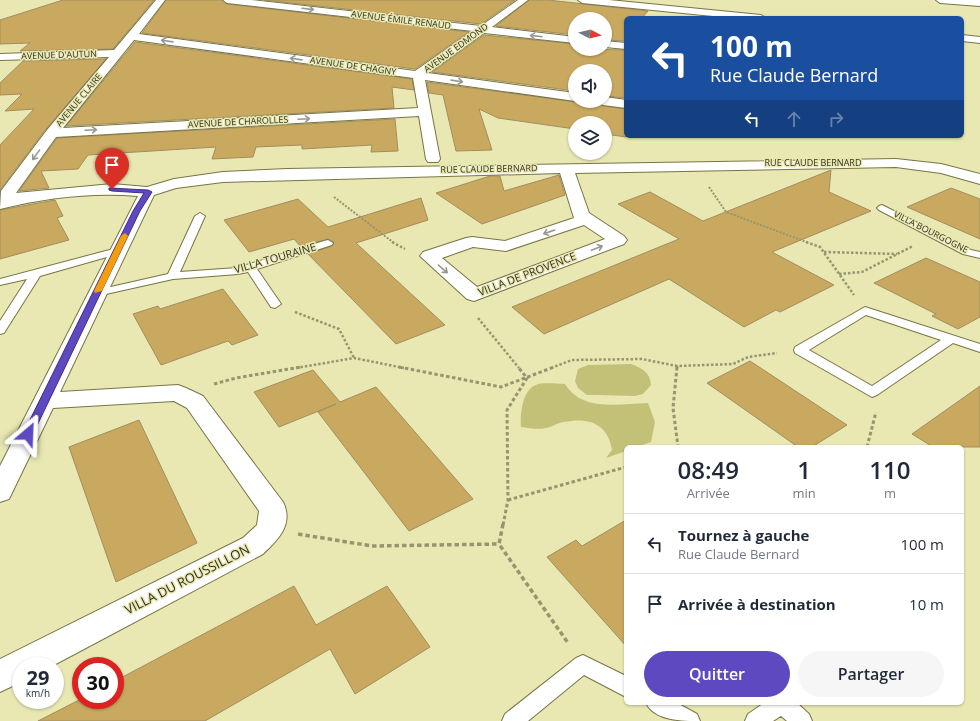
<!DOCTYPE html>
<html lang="fr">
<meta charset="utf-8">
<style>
body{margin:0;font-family:"Open Sans",sans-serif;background:#f6f6f7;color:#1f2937;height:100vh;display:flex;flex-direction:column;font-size:15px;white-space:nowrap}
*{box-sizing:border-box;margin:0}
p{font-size:13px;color:#747a83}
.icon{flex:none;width:22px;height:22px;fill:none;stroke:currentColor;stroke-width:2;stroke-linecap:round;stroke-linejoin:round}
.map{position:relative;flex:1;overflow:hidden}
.side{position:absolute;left:624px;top:445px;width:340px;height:260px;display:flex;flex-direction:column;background:#fff;border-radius:6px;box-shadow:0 1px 3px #0004}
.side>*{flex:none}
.hud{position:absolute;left:624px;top:16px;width:340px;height:122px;border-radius:6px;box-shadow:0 1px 3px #0004;background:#1a4fa0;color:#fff;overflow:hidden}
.needle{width:26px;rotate:97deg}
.fabs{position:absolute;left:568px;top:12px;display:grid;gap:8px}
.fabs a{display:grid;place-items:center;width:44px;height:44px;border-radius:50%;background:#fff;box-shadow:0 1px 3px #0004;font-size:20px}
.speed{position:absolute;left:12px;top:657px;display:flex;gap:8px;font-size:20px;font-weight:700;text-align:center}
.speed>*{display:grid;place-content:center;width:52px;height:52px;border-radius:50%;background:#fff;box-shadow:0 1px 3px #0004;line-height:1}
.speed small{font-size:10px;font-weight:400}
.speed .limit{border:6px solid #d22;background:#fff;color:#111}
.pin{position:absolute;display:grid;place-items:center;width:34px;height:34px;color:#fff;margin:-41px -17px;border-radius:50% 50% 50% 0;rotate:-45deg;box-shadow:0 0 4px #0007}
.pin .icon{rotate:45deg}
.me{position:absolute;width:44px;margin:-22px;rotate:26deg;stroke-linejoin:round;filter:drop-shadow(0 0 3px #0008)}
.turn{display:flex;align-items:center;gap:14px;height:84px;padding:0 20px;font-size:18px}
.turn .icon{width:52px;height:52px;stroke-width:2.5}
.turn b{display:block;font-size:28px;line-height:34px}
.lanes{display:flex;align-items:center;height:38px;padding:0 20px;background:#0003;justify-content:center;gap:20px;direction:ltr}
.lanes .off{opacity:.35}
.eta{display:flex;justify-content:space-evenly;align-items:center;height:68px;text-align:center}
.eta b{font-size:24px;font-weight:600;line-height:28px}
.cta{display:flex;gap:8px;margin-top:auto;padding:8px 20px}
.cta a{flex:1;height:46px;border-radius:24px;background:#5f49c1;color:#fff;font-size:16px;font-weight:600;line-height:46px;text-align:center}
.cta a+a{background:#f6f6f7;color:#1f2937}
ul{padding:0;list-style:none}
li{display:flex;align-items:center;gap:12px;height:60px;padding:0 20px;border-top:1px solid #e0e1e3}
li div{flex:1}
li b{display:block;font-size:15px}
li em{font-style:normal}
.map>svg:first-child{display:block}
.green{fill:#c3c078}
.building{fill:#c9a95f;stroke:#a28d5f}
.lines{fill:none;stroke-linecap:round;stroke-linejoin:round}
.lane-casing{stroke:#777545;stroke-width:2}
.street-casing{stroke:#777545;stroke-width:2}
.path-far3{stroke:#96956f;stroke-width:2;stroke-dasharray:2 1.5;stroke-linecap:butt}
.path-far2{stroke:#96956f;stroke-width:2.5;stroke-dasharray:2.5 2;stroke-linecap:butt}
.path-far1{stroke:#96956f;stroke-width:3;stroke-dasharray:3.5 2.5;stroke-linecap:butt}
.path{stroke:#96956f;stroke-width:3.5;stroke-dasharray:4.5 3;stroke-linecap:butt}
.lane{fill:#fff;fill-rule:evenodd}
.street{fill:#fff;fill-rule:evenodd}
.oneway{stroke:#99988e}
.route{fill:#5f49c1;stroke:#3e2f7d}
.slow{fill:#f59e0b}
.labels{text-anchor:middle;stroke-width:3;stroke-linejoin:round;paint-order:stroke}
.far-street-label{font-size:9px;fill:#33321e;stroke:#e9e8b3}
.street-label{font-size:11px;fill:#33321e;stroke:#e9e8b3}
.near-street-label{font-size:13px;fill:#33321e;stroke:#e9e8b3}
</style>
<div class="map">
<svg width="980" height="721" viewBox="0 0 980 721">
<rect width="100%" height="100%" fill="#e9e8b3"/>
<g class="green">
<path d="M631 364C642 368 650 372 651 385L643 394 635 396 597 395H587L578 388 575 381 578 369 588 365Z"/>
<path d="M565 384C582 412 619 404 648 403L655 422 651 442 636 447H626V451L606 458 612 450C608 423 588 417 564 422 557 423 552 427 546 428 538 430 529 428 521 427 520 415 522 390 536 385 543 382 557 384 565 384Z"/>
</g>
<g class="building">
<polygon points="63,0 154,0 113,49 20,51 30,43 0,44 0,20"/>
<polygon points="166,0 222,0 227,4 469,32 415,69 142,33"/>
<polygon points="264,0 515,0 481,24"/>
<polygon points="529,0 548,0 648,11 642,18 626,18 626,41 605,40 605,19 575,19 575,35 496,26"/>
<polygon points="484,35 575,44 575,49 626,50 626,98 605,96 605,71 575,71 575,91 432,72"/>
<polygon points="135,42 412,79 414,90 392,87 394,108 66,126"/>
<polygon points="106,59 46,129 0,190 0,145 34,109 5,111 22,94 0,95 0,83 23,61"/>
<polygon points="427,82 575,102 596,101 603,106 626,109 626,137 605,134 605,123 575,123 575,129 498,118 479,109 492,150 456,151 443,95 429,93"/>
<polygon points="395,119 398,151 371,152 372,145 302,149 302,145 256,147 253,157 212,159 216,147 88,155 78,169 41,171 49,188 19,191 57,138"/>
<polygon points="831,170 829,192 871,211 772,252 834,285 780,312 776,310 744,327 669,279 544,334 512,307 679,239 618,204 650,192 703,221"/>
<polygon points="559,175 565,195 482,224 436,193 490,176 500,176 504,191"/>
<polygon points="951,188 980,199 980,239 907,207"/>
<polygon points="421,198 428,220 356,243 445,325 396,344 308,254 332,246 334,242 328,239 301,247 294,239 249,252 224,220 298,199 328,227"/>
<polygon points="55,200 63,216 57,218 69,240 0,259 0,210"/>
<polygon points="926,258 980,282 980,317 958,329 932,316 936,314 874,283"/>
<polygon points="223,289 258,335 232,345 228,341 161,365 133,314 158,306 160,309"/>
<polygon points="750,361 847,425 812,447 798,447 707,383"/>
<polygon points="313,370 340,402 376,387 473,499 409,531 318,412 336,404 279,427 254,392"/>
<polygon points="980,386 980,447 933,447 912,434"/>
<polygon points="139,420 197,543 116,582 69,447"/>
<polygon points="626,520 626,646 547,557 576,540 582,546"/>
<polygon points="294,586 316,625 387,586 430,647 355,694 330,649 205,721 38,721 81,699 81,700 115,700 115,681"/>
</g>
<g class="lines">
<defs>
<g id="lane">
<polygon points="882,205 971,250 980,252 980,258 963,254 879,210 877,208 879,206"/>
<polygon points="200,213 205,216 180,272 237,268 324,241 328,240 333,243 332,245 257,269 281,304 275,308 271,307 248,272 238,274 173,279 97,296 93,295 91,293 93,291 168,274 195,216"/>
<polygon points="117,248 121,249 122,251 121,253 40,276 4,333 0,334 0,321 27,279 0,285 0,279"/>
<path d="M865 307 980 344V352L953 343 877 395 872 397 795 353 794 350 795 347ZM866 315 941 340 872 386 809 350Z"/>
<polygon points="583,655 626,676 626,697 584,675 528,721 502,721 505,714 576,658"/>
<path d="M646 703H677L697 714 700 721C682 721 655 721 646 703Z"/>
<polygon points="764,703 797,703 809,714 812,721 787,721 781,716 773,721 745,721 748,714"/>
</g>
<g id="street">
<path d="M156 0H165L139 34 415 71 473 31 227 3 223 0H251L481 26 518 0H528L492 27 575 37V43L484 33 428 73 575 93V101L425 80 440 159 438 162H428L426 159 419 116 56 137 16 193 112 184 147 187 174 179 223 172 287 169 896 159 941 164 980 174V184L941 173 896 167 575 173 589 213 624 236 627 240 624 244 474 301 467 299 420 256 423 252 466 238 472 237 505 241 574 218 560 173 223 182 176 188 154 195 60 392 178 385 186 388 203 396 283 502C294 524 278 540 263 554L52 666H21V682L0 692V659L243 538 257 525 259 511 187 408 174 401 53 408 9 499 0 502V466L138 196C93 192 44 198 0 209L1 191 47 130 109 57 0 60V54L114 50ZM134 40 413 78 418 108 63 128ZM584 225 605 239 477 287 442 258 473 247 506 251Z"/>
<polygon points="578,0 609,0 761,15 766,18 733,18 582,3"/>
<polygon points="936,0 980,0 980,6 940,3"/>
<polygon points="962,35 980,37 980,43 962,41"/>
<polygon points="605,41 626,43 626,49 605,47"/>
<polygon points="605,97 626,100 626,108 603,105 597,101 605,101"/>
</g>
</defs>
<use href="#lane" class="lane-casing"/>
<use href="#street" class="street-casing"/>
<g class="path-far3">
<polyline points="709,187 726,212 809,243"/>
<polyline points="334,197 394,243"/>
</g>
<g class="path-far2">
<polyline points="392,242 405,249"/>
<polyline points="806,242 820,247 854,295"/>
<polyline points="824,252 897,254"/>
<polyline points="839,274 862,272 913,246"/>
<polyline points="295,312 339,329 354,358"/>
<polyline points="478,318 519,368"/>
<polyline points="296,368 354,358 404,368"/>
<polyline points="551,368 572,360 642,359 677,366"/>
<polyline points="677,368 677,366 733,364 748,357 777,353"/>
</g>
<g class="path-far1">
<polyline points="399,367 501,387 554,367"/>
<polyline points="677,367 673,408 678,447"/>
<polyline points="214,384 236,378 301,367"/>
<polyline points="867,447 876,412"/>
<polyline points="508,500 626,467"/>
<polyline points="503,525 508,500 507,410 527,378 518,367"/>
</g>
<g class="path">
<polyline points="503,524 499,544 568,643"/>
<polyline points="298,534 372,546 499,544"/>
</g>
<use href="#lane" class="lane"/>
<use href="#street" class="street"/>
</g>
<defs><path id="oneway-shaft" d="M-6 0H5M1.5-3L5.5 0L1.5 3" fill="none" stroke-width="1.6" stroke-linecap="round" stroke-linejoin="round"/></defs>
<g class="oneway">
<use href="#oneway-shaft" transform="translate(308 9) rotate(7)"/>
<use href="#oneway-shaft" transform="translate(536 36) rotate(-173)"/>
<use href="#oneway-shaft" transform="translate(167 41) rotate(-172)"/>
<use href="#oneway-shaft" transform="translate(296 59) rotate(-172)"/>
<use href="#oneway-shaft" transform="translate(457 81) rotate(8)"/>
<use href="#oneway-shaft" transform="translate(304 119) rotate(-3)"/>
<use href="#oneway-shaft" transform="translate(91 130) rotate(-3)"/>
<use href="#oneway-shaft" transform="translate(36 155) rotate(126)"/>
<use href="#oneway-shaft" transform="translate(549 232) rotate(161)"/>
<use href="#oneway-shaft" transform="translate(597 248) rotate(-21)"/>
<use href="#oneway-shaft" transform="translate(443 269) rotate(41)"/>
</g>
<polygon class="route" points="109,188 148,190 152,192 140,211 33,434 28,438 25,437 23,434 133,211 144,193 112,191 109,190"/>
<polygon class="slow" points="125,233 128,236 102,291 95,293 94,291 121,236"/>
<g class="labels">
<g class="far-street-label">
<text transform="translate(401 20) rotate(7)" y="3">AVENUE ÉMILE RENAUD</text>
<text transform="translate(456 48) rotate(-36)" y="3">AVENUE EDMOND</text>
<text transform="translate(59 55) rotate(-2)" y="3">AVENUE D'AUTUN</text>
<text transform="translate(353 66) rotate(8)" y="3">AVENUE DE CHAGNY</text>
<text transform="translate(79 100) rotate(-50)" y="3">AVENUE CLAIRE</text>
<text transform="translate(238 122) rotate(-3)" y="3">AVENUE DE CHAROLLES</text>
<text x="813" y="166">RUE CLAUDE BERNARD</text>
<text transform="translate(489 169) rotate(-1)" y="3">RUE CLAUDE BERNARD</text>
<text transform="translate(931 232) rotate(27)" y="3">VILLA BOURGOGNE</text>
</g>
<g class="street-label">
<text transform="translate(275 258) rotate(-16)" y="4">VILLA TOURAINE</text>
<text transform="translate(527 274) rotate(-21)" y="4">VILLA DE PROVENCE</text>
</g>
<g class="near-street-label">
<text transform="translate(187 579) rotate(-27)" y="5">VILLA DU ROUSSILLON</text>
</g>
</g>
</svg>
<div class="fabs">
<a><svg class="needle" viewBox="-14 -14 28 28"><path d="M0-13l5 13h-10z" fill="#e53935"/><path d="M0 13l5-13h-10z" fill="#747a83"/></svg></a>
<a><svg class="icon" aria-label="sound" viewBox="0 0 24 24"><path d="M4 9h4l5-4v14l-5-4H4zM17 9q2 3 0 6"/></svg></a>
<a><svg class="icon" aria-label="layers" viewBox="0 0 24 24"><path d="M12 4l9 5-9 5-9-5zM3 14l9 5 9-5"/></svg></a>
</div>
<div class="speed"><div>29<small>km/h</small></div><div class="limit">30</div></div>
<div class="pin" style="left:112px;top:189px;background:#d93025"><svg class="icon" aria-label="arrive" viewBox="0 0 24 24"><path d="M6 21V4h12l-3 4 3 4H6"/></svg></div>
<svg class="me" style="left:28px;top:434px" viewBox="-20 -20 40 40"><path d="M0-17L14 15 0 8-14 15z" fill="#5f49c1" stroke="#fff" stroke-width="4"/></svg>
<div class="hud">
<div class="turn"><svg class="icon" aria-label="left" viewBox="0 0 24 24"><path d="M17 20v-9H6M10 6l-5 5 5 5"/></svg><div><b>100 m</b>Rue Claude Bernard</div></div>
<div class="lanes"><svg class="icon" aria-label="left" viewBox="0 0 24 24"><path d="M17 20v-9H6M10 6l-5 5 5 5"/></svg><svg class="icon off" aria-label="ahead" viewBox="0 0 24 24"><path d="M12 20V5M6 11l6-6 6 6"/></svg><svg class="icon off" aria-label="right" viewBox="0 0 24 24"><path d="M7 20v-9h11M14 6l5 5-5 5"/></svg></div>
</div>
<section class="side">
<div class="eta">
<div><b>08:49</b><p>Arrivée</p></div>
<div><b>1</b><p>min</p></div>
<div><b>110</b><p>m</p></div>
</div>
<ul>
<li><svg class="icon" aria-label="left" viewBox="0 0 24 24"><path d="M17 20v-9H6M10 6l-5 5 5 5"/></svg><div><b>Tournez à gauche</b><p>Rue Claude Bernard</p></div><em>100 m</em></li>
<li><svg class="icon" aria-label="arrive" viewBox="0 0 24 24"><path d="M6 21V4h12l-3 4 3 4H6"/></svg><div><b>Arrivée à destination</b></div><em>10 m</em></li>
</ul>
<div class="cta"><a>Quitter</a><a>Partager</a></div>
</section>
</div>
